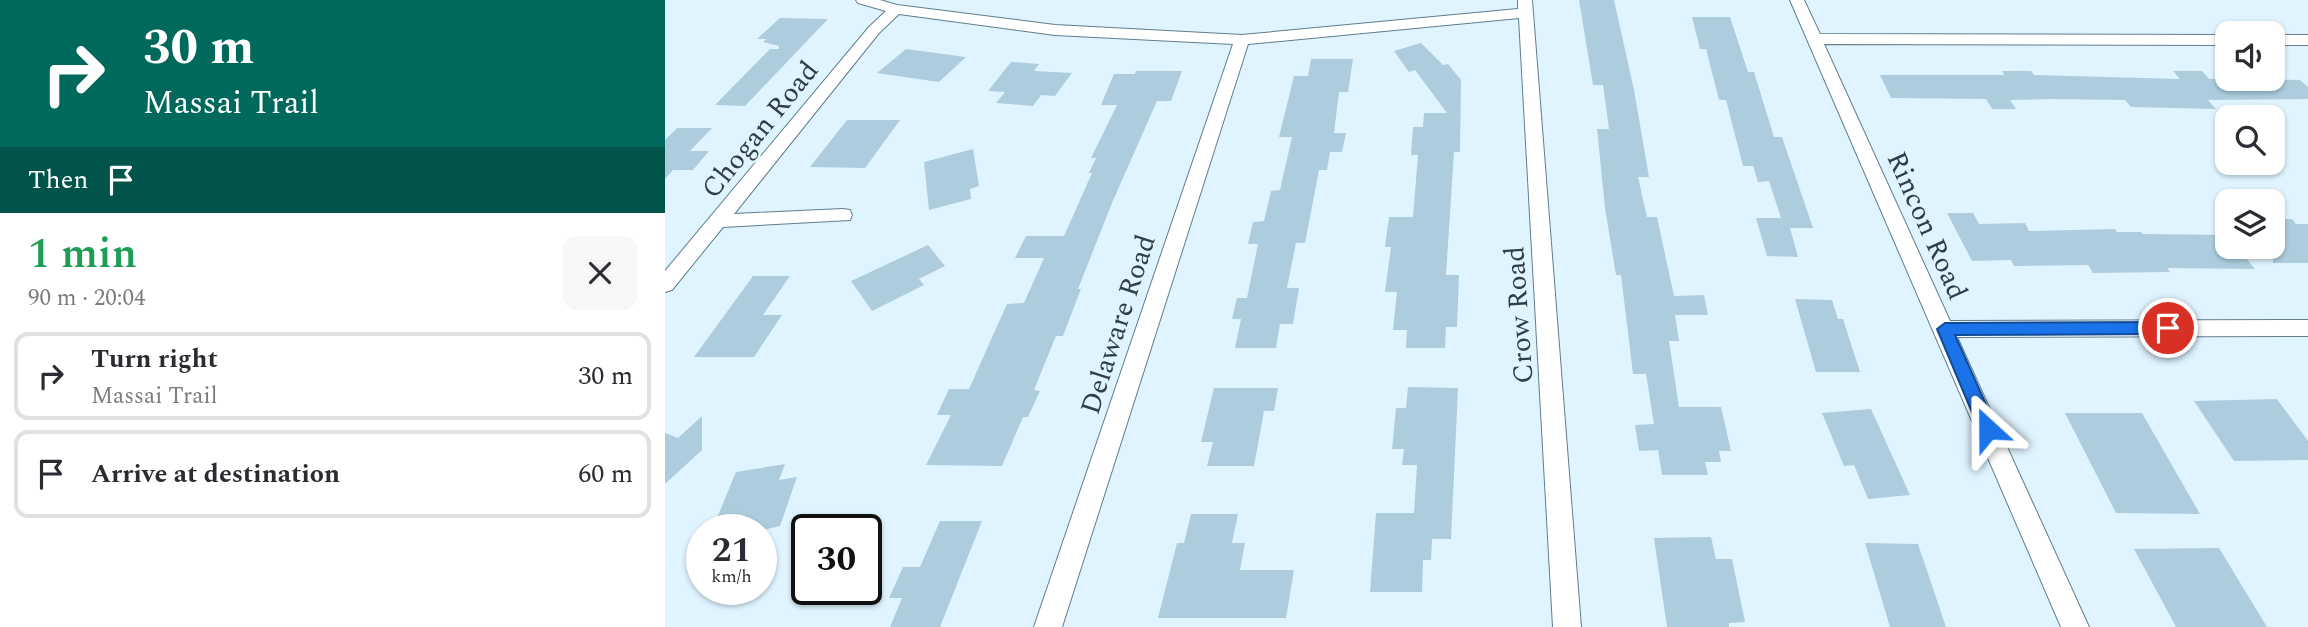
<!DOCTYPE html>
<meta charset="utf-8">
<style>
body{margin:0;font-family:Spectral,serif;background:#f7f7f7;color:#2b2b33;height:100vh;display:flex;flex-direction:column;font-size:26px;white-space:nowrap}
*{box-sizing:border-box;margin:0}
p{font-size:23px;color:#7c7c81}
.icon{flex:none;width:38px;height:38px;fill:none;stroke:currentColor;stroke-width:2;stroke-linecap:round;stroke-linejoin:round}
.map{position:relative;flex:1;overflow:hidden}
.panel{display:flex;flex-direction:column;background:#fff;width:665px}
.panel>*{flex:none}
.hud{background:#00695c;color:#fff;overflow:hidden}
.tools{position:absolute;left:1550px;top:21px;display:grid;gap:14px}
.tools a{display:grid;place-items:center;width:70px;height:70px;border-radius:14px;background:#fff;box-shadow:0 2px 5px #0004;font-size:35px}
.speed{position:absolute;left:21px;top:514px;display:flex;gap:14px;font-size:35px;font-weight:700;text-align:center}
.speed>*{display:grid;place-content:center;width:91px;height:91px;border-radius:50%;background:#fff;box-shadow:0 2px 5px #0004;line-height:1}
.speed small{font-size:18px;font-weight:400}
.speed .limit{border:4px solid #111;border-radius:10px;background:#fff;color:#111}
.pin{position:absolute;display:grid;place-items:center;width:60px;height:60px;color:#fff;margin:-30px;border:4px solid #fff;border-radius:50%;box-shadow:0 2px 7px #0007}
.me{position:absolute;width:77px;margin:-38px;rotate:336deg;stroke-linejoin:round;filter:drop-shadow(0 0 5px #0008)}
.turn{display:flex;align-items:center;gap:24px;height:147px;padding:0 28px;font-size:32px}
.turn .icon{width:91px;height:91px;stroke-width:2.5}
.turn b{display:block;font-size:49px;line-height:60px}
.then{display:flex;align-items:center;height:66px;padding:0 28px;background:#0003;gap:14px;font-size:26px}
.round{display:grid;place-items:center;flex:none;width:74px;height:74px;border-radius:14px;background:#f7f7f7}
.headline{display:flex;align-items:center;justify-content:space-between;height:119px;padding:0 28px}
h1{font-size:42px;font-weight:600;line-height:52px;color:#1e9e55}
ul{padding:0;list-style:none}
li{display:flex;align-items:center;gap:21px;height:88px;margin:0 14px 10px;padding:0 14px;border:4px solid #e1e1e2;border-radius:14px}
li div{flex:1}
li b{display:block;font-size:26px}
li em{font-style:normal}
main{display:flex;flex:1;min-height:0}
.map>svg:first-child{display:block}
.building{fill:#adcddf}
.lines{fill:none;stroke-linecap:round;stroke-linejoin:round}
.minor-casing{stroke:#5f7e8e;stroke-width:2}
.minor{fill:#fff;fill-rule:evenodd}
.route{fill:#1a73e8;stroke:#114b97;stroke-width:2}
.labels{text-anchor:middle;stroke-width:5;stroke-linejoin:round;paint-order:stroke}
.street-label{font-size:28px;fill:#313e45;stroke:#e0f4ff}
</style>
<main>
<section class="panel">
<div class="hud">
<div class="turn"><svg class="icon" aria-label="right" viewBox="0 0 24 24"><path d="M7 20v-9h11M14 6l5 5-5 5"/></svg><div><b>30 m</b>Massai Trail</div></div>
<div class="then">Then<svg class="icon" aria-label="arrive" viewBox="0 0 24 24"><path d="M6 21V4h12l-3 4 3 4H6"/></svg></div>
</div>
<div class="headline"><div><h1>1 min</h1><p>90 m · 20:04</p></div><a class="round"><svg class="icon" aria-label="close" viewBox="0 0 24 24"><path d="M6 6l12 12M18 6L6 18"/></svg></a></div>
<ul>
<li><svg class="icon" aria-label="right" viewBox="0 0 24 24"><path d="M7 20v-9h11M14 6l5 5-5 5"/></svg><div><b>Turn right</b><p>Massai Trail</p></div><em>30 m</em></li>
<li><svg class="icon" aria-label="arrive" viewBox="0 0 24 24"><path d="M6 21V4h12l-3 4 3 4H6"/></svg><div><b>Arrive at destination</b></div><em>60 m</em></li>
</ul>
</section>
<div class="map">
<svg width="1643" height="627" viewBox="0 0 1643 627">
<rect width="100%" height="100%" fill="#e0f4ff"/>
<g class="building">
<polygon points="914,0 949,0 969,90 984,177 973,177 982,217 992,217 1009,296 1039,295 1043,315 1010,315 1014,341 1004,341 1014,407 1056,407 1066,451 1054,451 1056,462 1040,462 1043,475 997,475 993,450 974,451 970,425 989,424 981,374 968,374 956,275 951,275 940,208 932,129 944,129 938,85 928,85"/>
<polygon points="1027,17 1065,17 1083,72 1089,72 1109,137 1117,137 1148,228 1125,228 1133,257 1102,256 1091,218 1116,218 1104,181 1093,182 1088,166 1078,166 1061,100 1054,100 1041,49 1035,49"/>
<polygon points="115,18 163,19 80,106 50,105 105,49 114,49 114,46 98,42 101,39 92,39"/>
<polygon points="756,43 778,65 783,64 796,80 795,152 789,152 781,275 794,275 792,327 781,327 780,348 741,348 742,330 728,330 732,292 720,292 726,247 720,247 724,217 748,217 753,155 746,155 748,127 758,127 759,113 782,113 750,70 744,72 729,51"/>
<polygon points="241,49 301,57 274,82 212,73"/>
<polygon points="646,59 688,59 683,92 674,92 669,133 681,133 677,152 665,152 662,170 654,170 640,243 631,243 622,288 634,288 628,324 615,324 611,348 570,348 576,319 567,319 572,298 582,298 593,244 583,244 588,222 599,221 606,191 615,190 627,137 614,137 629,76 643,76"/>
<polygon points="346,62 374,64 369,71 407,73 390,96 376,95 368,106 331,103 340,92 323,91"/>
<polygon points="471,71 517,71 506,101 492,101 447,203 413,289 416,289 398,336 391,336 369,390 375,391 363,417 358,417 337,466 261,465 286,415 272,415 284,389 304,389 342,304 359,303 379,258 350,258 361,236 399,236 427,173 424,173 431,158 426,158 452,105 436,105 449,74 470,74"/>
<polygon points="1337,71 1366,71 1369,75 1515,79 1508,71 1537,71 1544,79 1635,80 1643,87 1643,99 1543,100 1551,109 1466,107 1460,100 1385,99 1345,100 1351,109 1327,109 1321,99 1226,98 1215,75 1339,75"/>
<polygon points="182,120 235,120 200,168 145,167"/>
<polygon points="12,128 47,128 25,151 44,151 28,170 8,170 0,179 0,140"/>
<polygon points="308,149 314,186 305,189 306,199 264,210 259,162"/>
<polygon points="1282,213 1308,213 1314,224 1360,223 1364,231 1450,229 1452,232 1476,232 1478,234 1563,235 1563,247 1572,247 1590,269 1502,268 1505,272 1428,273 1423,265 1349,266 1346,260 1307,261"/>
<polygon points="1608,219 1627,219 1631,224 1643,224 1643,263 1608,263"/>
<polygon points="263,245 280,266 254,279 259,285 207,311 186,281"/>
<polygon points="88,276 125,276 98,315 117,315 89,357 29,357"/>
<polygon points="1130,299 1167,300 1173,319 1178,319 1195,372 1151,372"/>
<polygon points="743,387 793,388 786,539 767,539 766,560 758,560 757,592 705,592 711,513 749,513 752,465 737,465 739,449 727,449 731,408 741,408"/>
<polygon points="549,388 613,388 609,411 599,411 589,466 542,466 548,442 536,442"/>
<polygon points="1612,399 1643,441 1643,460 1569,461 1529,401"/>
<polygon points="1206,409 1245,495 1203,499 1189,465 1179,466 1157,413"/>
<polygon points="1400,413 1477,413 1535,514 1451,513"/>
<polygon points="37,416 37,450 0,484 0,433 13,438"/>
<polygon points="120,464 114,480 132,477 115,526 98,530 47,530 71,472"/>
<polygon points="526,514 573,514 567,543 580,543 575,570 629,570 621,618 493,618 512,543 519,543"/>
<polygon points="275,521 317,521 275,627 225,627 237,598 224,598 238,567 255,567"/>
<polygon points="1046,537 1051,559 1067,559 1080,622 1064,623 1064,627 1002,627 989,538"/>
<polygon points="1200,543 1253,544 1281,627 1225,627"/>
<polygon points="1554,548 1602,627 1511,627 1469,549"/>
</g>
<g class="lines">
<defs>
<g id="minor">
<polygon points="191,0 215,0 232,5 390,25 577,35 853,9 853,0 867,0 916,627 888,627 854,18 583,44 397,627 369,627 568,44 390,35 234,14 214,33 69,214 178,209 185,210 187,215 185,220 58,227 7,290 0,292 0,271 204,27 221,11 193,3"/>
<polygon points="1125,0 1139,0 1155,34 1563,35 1563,45 1159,44 1285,321 1643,320 1643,336 1292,337 1424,627 1396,627"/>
<rect x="1608" y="35" width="35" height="10"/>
</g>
</defs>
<use href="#minor" class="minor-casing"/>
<use href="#minor" class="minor"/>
</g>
<polygon class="route" points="1503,322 1511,328 1503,334 1290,335 1332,429 1329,434 1323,436 1317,434 1314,429 1272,329 1280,323"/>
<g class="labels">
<g class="street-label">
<text transform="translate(94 129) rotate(-51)" y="10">Chogan Road</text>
<text transform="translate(1263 225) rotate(66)" y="10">Rincon Road</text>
<text transform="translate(853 315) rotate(-94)" y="10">Crow Road</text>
<text transform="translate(452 324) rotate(-72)" y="10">Delaware Road</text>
</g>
</g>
</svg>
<div class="tools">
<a><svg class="icon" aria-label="sound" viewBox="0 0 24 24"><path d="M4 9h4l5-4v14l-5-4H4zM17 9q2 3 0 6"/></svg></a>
<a><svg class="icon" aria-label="search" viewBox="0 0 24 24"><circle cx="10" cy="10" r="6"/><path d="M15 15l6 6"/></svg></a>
<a><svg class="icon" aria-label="layers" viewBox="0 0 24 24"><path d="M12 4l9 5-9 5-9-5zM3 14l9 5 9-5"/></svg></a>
</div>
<div class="speed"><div>21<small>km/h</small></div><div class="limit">30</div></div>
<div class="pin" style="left:1503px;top:328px;background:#d93025"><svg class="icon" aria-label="arrive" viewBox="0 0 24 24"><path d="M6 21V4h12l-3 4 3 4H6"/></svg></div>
<svg class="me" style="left:1323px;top:429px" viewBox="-20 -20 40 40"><path d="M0-17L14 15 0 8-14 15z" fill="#1a73e8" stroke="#fff" stroke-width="4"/></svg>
</div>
</main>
